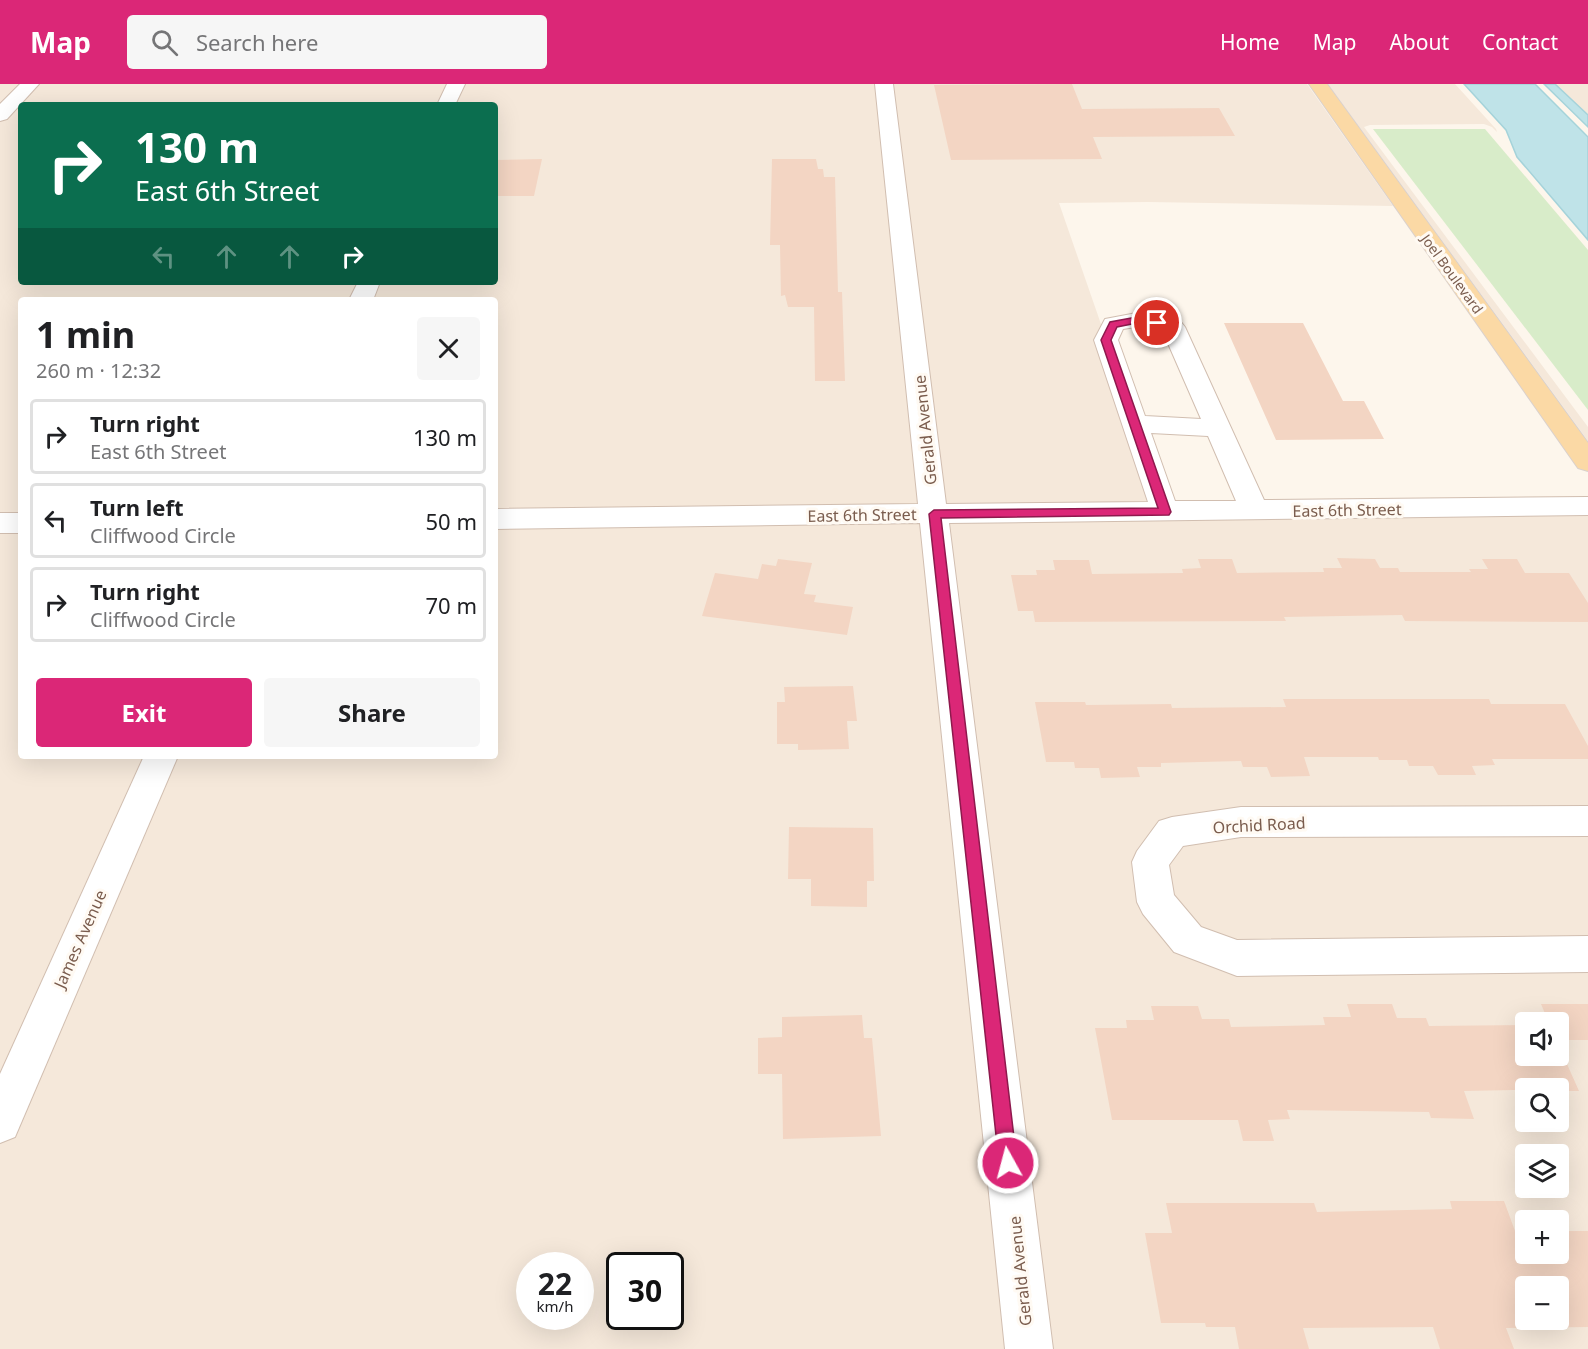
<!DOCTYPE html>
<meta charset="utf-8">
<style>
body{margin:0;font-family:"Noto Sans",sans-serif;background:#f6f6f6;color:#202124;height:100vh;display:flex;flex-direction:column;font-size:22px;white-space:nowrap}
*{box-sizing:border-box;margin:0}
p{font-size:20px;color:#757577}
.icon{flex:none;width:33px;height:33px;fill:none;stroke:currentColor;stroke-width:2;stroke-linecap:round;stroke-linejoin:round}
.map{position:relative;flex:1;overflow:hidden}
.drawer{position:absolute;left:18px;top:213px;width:480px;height:462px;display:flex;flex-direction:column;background:#fff;border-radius:6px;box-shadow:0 6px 24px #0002}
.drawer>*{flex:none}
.top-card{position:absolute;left:18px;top:18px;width:480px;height:183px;border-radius:6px;box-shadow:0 6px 24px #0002;background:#0b6e4f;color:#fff;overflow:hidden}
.fabs{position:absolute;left:1515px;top:928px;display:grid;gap:12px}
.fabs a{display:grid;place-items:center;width:54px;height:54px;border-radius:6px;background:#fff;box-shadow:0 6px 24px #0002;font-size:30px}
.speed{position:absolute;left:516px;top:1168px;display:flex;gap:12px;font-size:30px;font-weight:700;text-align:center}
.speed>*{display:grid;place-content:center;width:78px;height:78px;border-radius:50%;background:#fff;box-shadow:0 6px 24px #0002;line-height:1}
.speed small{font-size:15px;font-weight:400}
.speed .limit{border:3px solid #111;border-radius:9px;background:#fff;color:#111}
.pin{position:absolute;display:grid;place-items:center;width:51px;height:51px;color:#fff;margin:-26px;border:3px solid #fff;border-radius:50%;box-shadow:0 2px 6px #0007}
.me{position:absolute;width:66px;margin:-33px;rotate:353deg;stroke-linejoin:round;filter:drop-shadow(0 0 4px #0008)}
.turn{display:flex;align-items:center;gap:21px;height:126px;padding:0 18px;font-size:27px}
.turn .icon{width:78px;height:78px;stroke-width:2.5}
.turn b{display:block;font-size:42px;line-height:51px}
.lanes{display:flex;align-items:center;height:57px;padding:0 18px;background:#0003;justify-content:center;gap:30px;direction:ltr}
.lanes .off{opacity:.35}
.round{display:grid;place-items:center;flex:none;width:63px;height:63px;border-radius:6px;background:#f6f6f6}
.summary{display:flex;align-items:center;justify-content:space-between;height:102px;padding:0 18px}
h1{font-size:36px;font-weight:700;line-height:45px}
.action{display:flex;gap:12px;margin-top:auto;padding:12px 18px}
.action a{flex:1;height:69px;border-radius:6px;background:#db2777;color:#fff;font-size:24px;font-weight:700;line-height:69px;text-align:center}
.action a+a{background:#f6f6f6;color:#202124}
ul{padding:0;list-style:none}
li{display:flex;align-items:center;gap:18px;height:75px;margin:0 12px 9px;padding:0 6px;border:3px solid #e0e0e0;border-radius:6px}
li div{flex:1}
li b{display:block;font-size:22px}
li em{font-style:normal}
header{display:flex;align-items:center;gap:36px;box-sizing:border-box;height:84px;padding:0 30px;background:#db2777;color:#fff}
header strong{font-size:28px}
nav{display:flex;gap:33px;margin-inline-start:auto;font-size:21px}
.search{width:420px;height:54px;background:#f6f6f6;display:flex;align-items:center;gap:15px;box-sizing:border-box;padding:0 21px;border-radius:6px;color:#757577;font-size:22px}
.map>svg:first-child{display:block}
.residential{fill:#f5e8da;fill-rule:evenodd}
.green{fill:#d8ecc9}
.water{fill:#bfe3e8;stroke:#a5d3da;stroke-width:1.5}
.building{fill:#f3d5c3;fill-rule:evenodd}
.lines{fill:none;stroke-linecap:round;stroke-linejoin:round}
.minor-casing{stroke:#d1beb0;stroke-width:2}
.major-casing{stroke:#dad1cd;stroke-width:2}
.minor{fill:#fff;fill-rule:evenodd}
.major{fill:#fbd9a5;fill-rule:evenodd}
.route{fill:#db2777;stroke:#8e194d;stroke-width:1.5}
.labels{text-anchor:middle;stroke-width:6;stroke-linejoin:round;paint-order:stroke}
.far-street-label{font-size:14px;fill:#7a5c4d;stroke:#fffaf3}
.street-label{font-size:16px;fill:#7a5c4d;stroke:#fffaf3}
</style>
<header>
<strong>Map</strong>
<div class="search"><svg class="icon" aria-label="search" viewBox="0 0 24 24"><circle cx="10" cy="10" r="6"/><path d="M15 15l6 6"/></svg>Search here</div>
<nav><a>Home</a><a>Map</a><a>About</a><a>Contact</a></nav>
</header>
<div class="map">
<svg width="1588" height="1265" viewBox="0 0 1588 1265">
<rect width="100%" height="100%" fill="#fdf6ec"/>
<g class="residential">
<path d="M0 0H1307L1393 122 1148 118 1059 119 1164 422 1588 419V1265H0ZM21 21H495V198H21ZM21 216H495V672H21ZM1526 939H1558V972H1526ZM1526 1005H1558V1038H1526ZM1526 1071H1558V1104H1526ZM1526 1137H1558V1170H1526ZM530 1182H580V1233H530ZM620 1182H670V1233H620ZM1526 1203H1558V1236H1526Z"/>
<polygon points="1328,0 1455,0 1496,45 1497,48 1492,43 1484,40 1370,41 1364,43 1588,343 1588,357"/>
<polygon points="1555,0 1588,0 1588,31"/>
</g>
<polygon class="green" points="1373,45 1485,45 1588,166 1588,326"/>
<g class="water">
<polygon points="1464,0 1535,0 1588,53 1588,156 1517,73 1506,46"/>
<polygon points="1544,0 1555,0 1588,31 1588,43"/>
</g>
<g class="building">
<polygon points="1072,0 1082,25 1219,24 1235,52 1093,53 1102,75 951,76 934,1"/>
<polygon points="542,75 534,112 495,112 495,76"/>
<polygon points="772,75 816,75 818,85 823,85 824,93 835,93 838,208 842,208 845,297 815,297 814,223 788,223 785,211 781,212 780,161 770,161"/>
<polygon points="1224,239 1303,239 1343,317 1364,317 1384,355 1276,356"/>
<polygon points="1337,474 1375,475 1380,484 1398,484 1400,488 1471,488 1469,485 1488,485 1482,475 1517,475 1525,489 1569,489 1588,519 1588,538 1405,537 1402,531 1284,533 1286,537 1035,538 1033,527 1018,527 1011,491 1037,491 1036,486 1055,486 1053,476 1089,476 1092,490 1183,489 1182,485 1201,484 1198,475 1232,475 1237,489 1324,488 1323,484 1342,484"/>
<polygon points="778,475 812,479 804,510 816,511 814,518 853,523 847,551 702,532 715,489 758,495 762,480 776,482"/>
<polygon points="853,602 857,637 847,637 849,665 798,666 798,660 777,660 777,618 785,618 784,603"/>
<polygon points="1283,615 1489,615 1491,620 1565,620 1588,662 1588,675 1492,675 1495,681 1472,682 1476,691 1438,691 1433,682 1409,682 1407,676 1379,676 1378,673 1304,673 1310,692 1271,693 1267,683 1243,683 1241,677 1161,679 1161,683 1137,683 1140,693 1101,694 1099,684 1075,684 1074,678 1046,678 1035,618 1085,618 1086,621 1171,620 1172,624 1286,623"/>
<polygon points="789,743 873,744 874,797 867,797 867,823 811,822 811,795 788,795"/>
<polygon points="1347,920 1392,920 1397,934 1426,934 1429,942 1526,941 1526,972 1558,972 1558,960 1579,1007 1558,1007 1558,1005 1464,1007 1474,1035 1431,1034 1429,1028 1287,1026 1290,1035 1268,1036 1274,1057 1243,1057 1238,1036 1112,1036 1095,944 1127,944 1126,936 1154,936 1151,922 1198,922 1202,935 1229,935 1231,943 1325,941 1323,933 1351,933"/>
<polygon points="1541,920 1588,920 1588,956 1558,956 1558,939 1549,939"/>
<polygon points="862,931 864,954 872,954 881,1052 783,1055 782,990 758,990 758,954 782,953 782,933"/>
<path d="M1450 1117H1504L1515 1147H1526V1170H1558V1147H1588V1243L1506 1244 1514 1265H1440L1433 1243 1303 1244 1309 1265H1239L1235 1243H1206L1205 1239H1161L1145 1149H1172L1166 1119H1314L1317 1128 1452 1125ZM1526 1203H1558V1236H1526Z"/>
</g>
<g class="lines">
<defs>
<g id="minor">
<polygon points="20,0 39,0 7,35 0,37 0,20"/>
<polygon points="447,0 465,0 455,21 437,21"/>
<path d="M875 0H893L946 420 1148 418 1094 256 1105 235 1142 228 1181 238 1185 243 1264 416 1588 413V431L949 439 1053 1265H1005L920 439 495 445V425L918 420ZM1142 242 1163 248 1201 335 1145 332 1118 256 1123 245ZM1151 349 1208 352 1236 417H1175Z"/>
<polygon points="358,198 380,198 373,216 349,216"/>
<rect x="0" y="429" width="21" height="20"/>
<polygon points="144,672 178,672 15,1053 0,1059 0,990"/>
<polygon points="1588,722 1588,752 1241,753 1183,762 1169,781 1174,811 1201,843 1237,856 1588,852 1588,888 1237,892 1174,868 1143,830 1137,818 1132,778 1137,767 1159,737 1172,733 1241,723"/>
</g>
<polygon id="major" points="1309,0 1327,0 1588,359 1588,387 1578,384"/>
</defs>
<use href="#minor" class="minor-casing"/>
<use href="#major" class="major-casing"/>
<use href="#minor" class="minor"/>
<use href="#major" class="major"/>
</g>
<polygon class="route" points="1142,232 1162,239 1157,242 1142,238 1117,243 1111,256 1171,428 1169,431 941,434 1017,1079 1015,1086 1008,1088 1002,1086 999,1079 929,430 934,426 1158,424 1101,256 1110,238"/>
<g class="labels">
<g class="far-street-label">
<text transform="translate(1452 190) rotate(54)" y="5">Joel Boulevard</text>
</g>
<g class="street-label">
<text transform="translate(925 346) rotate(-96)" y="6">Gerald Avenue</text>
<text transform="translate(1347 426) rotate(-1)" y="6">East 6th Street</text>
<text transform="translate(862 431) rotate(-1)" y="6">East 6th Street</text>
<text transform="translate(1259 741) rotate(-3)" y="6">Orchid Road</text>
<text transform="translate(80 855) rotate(-66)" y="6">James Avenue</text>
<text transform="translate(1020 1187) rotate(-96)" y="6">Gerald Avenue</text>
</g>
</g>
</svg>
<div class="fabs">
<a><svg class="icon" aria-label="sound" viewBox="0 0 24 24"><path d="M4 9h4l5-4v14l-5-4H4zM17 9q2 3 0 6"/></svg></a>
<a><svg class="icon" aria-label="search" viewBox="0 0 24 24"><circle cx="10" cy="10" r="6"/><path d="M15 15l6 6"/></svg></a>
<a><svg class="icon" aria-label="layers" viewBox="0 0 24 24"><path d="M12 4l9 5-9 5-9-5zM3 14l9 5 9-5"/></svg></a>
<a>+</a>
<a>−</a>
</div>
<div class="speed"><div>22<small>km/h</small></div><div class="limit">30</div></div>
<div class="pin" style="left:1157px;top:239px;background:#d93025"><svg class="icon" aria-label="arrive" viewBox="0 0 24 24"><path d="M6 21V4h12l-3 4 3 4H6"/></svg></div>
<svg class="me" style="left:1008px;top:1079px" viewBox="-20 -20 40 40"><circle r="17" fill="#db2777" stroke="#fff" stroke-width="3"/><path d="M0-11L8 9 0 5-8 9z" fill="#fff"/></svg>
<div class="top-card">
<div class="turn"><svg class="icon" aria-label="right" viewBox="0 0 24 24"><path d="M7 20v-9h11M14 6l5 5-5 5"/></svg><div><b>130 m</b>East 6th Street</div></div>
<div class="lanes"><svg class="icon off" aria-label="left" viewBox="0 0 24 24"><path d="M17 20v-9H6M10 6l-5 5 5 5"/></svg><svg class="icon off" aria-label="ahead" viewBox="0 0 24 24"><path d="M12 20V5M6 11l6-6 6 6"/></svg><svg class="icon off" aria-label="ahead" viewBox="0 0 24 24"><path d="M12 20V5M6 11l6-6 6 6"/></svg><svg class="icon" aria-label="right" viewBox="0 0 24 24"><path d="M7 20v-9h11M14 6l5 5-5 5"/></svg></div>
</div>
<section class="drawer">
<div class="summary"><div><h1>1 min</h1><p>260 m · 12:32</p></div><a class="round"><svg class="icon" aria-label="close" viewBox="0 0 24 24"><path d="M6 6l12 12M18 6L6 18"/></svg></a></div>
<ul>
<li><svg class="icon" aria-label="right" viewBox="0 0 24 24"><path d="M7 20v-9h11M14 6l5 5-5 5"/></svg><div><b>Turn right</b><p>East 6th Street</p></div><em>130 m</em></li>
<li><svg class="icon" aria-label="left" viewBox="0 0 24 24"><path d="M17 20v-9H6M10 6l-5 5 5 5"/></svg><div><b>Turn left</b><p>Cliffwood Circle</p></div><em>50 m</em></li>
<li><svg class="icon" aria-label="right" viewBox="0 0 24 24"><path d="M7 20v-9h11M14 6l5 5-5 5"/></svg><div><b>Turn right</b><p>Cliffwood Circle</p></div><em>70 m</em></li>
</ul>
<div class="action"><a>Exit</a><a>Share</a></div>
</section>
</div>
